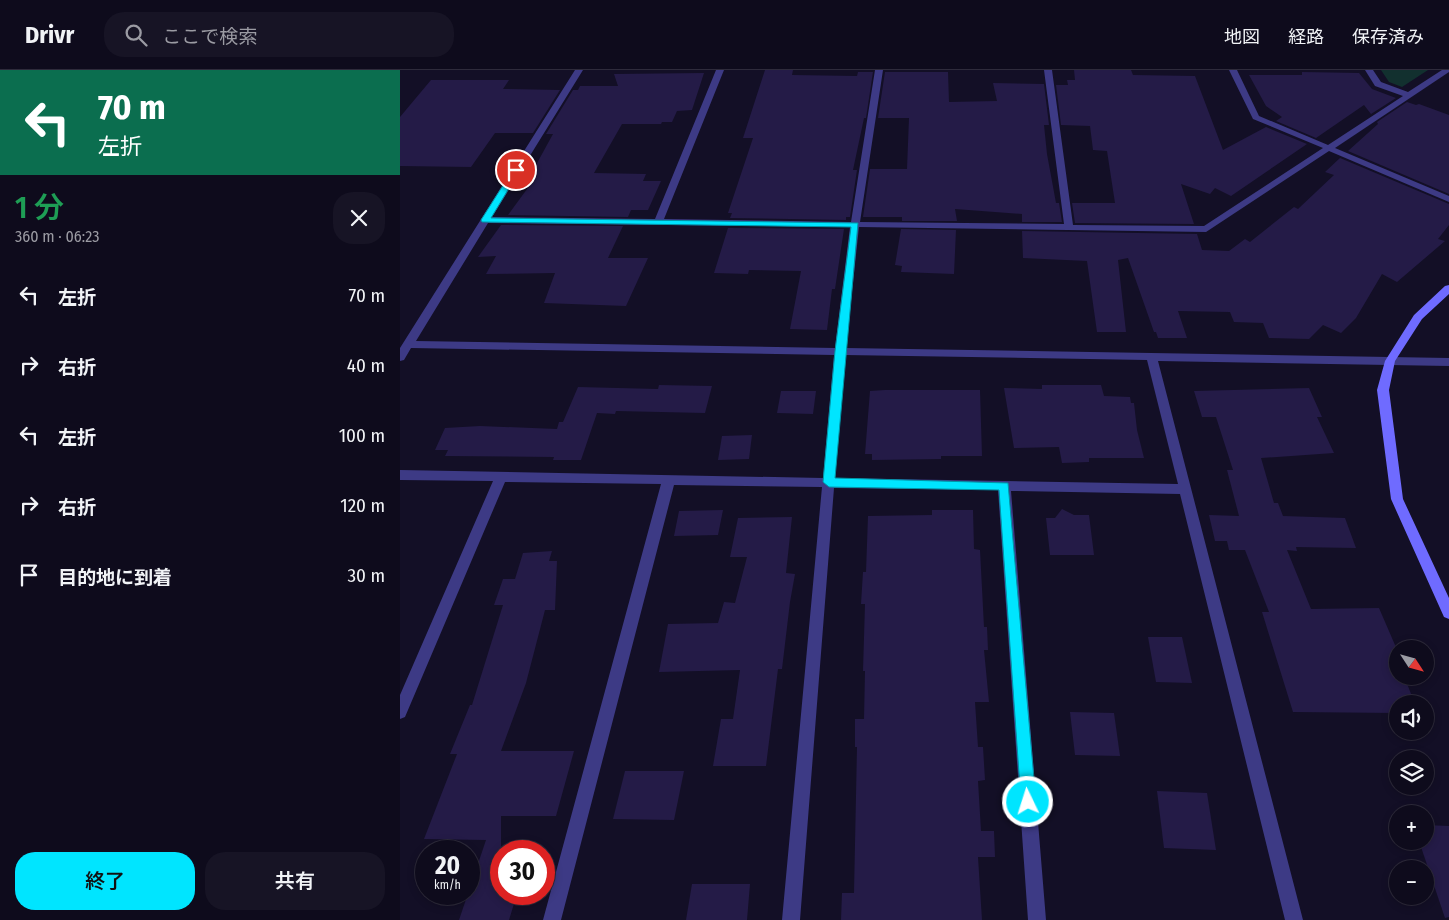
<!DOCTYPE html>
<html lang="ja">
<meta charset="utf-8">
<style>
body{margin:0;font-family:"Fira Sans Condensed","Noto Sans JP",sans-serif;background:#171425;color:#f1f3f6;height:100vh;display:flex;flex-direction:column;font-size:19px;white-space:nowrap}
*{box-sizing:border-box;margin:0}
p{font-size:16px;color:#9b9ba3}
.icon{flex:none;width:28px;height:28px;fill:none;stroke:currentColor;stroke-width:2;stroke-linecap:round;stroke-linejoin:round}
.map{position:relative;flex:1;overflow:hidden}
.side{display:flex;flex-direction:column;background:#0e0b1c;width:400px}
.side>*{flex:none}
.banner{background:#0b6e4f;color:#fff;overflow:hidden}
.needle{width:32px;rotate:126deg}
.buttons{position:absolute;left:989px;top:570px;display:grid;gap:10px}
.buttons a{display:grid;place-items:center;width:45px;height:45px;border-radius:50%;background:#0e0b1c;box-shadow:0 2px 8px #0003,0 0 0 1px #2e2b3b;font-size:25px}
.speed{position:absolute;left:15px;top:770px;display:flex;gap:10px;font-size:25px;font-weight:700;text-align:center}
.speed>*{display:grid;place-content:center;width:65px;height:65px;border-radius:50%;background:#0e0b1c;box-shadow:0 2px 8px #0003,0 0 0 1px #2e2b3b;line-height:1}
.speed small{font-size:12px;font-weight:400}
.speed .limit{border:8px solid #d22;background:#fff;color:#111}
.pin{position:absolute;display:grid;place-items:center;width:42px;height:42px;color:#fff;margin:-21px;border:2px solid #fff;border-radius:50%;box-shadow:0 1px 5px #0007}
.me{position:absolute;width:55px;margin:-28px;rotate:356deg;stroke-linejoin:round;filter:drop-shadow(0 0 4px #0008)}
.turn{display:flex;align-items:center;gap:18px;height:105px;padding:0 15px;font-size:22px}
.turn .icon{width:65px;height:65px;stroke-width:2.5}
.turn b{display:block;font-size:35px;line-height:42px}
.round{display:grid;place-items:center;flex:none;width:52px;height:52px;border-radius:20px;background:#171425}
.head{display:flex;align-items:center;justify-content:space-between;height:85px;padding:0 15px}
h1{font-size:30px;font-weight:600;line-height:38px;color:#1e9e55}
.button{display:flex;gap:10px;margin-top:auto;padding:10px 15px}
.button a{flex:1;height:58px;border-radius:20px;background:#00e5ff;color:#111;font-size:20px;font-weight:600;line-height:58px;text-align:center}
.button a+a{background:#171425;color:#f1f3f6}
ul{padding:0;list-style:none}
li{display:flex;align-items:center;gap:15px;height:70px;padding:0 15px}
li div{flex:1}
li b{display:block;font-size:19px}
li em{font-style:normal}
header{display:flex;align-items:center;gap:30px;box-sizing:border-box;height:70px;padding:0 25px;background:#0e0b1c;border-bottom:1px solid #2e2b3b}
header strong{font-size:24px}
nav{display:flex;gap:28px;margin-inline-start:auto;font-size:18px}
.search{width:350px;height:45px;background:#171425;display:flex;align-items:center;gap:12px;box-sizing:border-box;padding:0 18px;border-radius:20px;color:#9b9ba3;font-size:19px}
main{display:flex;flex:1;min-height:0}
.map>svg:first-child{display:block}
.green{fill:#12302f}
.building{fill:#241b47}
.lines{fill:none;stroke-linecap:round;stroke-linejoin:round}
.street{fill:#3d3a85;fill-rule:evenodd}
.secondary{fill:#6f6bff;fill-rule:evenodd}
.route{fill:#00e5ff;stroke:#0095a6}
</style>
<header>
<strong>Drivr</strong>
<div class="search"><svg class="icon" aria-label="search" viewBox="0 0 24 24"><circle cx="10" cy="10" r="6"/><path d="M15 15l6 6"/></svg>ここで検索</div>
<nav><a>地図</a><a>経路</a><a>保存済み</a></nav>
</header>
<main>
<section class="side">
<div class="banner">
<div class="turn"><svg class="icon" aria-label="left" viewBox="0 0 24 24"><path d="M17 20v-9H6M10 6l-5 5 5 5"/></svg><div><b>70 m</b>左折</div></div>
</div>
<div class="head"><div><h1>1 分</h1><p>360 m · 06:23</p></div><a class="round"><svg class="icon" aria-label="close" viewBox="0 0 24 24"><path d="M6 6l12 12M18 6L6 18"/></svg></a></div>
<ul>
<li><svg class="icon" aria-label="left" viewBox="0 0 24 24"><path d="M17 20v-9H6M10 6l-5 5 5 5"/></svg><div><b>左折</b></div><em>70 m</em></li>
<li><svg class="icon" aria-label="right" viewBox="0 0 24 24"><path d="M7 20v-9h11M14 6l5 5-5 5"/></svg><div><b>右折</b></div><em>40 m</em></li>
<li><svg class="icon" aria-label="left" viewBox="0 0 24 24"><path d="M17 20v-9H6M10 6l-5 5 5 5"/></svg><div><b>左折</b></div><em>100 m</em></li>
<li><svg class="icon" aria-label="right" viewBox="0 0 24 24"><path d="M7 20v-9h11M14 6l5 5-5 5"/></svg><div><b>右折</b></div><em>120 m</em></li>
<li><svg class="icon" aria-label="arrive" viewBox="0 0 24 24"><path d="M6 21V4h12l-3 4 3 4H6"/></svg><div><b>目的地に到着</b></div><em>30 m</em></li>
</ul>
<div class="button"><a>終了</a><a>共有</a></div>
</section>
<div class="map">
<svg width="1049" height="850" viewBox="0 0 1049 850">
<rect width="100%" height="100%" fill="#130f26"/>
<polygon class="green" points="981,0 1028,0 1002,17 989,12"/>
<g class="building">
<polygon points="365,0 393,0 392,5 457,6 458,2 473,2 466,48 464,48 453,100 457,100 450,147 446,147 446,150 330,148 332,143 328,143 353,68 343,68"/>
<polygon points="674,0 731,0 733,5 795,6 823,80 866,57 907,74 831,126 815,118 810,124 781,114 794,154 675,153 672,133 715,133 707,81 693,80 690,56 661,55 656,15 668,15 667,10 675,10"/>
<polygon points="485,2 548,2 549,32 597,31 593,13 644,14 649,55 644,55 647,84 656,133 659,133 662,152 622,152 622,144 555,139 557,151 502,151 502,147 463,147 470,99 507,99 509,48 478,48"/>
<polygon points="902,2 959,3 972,19 996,28 971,44 964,35 916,68 876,51 882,47 866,36 849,5 902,5"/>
<polygon points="304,3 292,40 277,41 272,52 262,52 261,54 222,54 194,103 246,104 243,111 261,111 248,140 231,140 228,147 108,145 130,115 125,115 153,64 146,64 173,20 178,20 180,16 218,16 214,4"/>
<polygon points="31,10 109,10 103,19 160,20 133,63 95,63 71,97 0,96 0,47"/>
<polygon points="1007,32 1016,35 1019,34 1049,45 1049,124 948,81 978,54 977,52"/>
<polygon points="940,88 1049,134 1049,155 1038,169 1045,171 997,212 982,204 956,248 941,263 923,255 909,269 869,268 863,253 834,252 830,242 778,241 787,268 758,268 756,262 754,262 728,188 718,190 726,262 697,262 687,191 623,188 622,161 797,164 802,180 829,181 845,169 850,172 894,137 898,139 934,105 925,102"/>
<polygon points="101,155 223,156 208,188 248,188 226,236 144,233 155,203 86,204 96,186 78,187"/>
<polygon points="328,158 444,159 435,219 432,219 427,260 390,259 401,201 349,200 348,204 314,203"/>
<polygon points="501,159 556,160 554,204 501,202 502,196 495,195"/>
<polygon points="259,315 312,316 305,343 216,341 215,344 197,343 181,390 153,390 154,387 45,386 48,380 35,380 45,358 80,356 157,359 159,352 163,352 178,317 258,319"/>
<polygon points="642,315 701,315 704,326 730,327 731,333 734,333 737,360 744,388 689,388 689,392 662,393 659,377 614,378 604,318 642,319"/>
<polygon points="909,318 922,347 917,347 934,383 861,388 874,433 878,433 883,446 945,448 956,478 896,477 897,481 887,480 911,539 979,538 998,582 998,606 1004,606 1015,634 998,634 998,643 893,642 862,542 869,542 845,480 829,480 827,471 815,471 809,445 839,446 827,400 833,400 816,347 802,347 794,321"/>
<polygon points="485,320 580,320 582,386 541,386 541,389 472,390 472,384 465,384 470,321"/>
<polygon points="381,321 416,321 413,344 377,343"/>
<polygon points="352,365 349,389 318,390 322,366"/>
<polygon points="662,439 674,445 689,445 694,485 650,485 646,448 655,448"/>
<polygon points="323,440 318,465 274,466 279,441"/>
<polygon points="532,440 573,440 574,479 580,480 584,557 587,557 588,580 584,580 589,632 575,632 578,677 583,677 585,710 578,711 581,761 594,761 595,787 578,787 582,850 441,850 442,823 454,823 457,677 455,677 455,649 464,649 465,601 463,601 465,534 461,534 463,502 466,502 468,446 532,445"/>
<polygon points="392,447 386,503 395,504 390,532 382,599 378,599 366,696 313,696 321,649 333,649 340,600 259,602 268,554 318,553 324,532 335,533 347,487 330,487 338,448"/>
<polygon points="152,481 149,491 157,491 155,540 145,540 126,613 101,681 174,681 156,746 101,746 101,824 117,824 109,850 59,850 86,770 24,769 57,684 50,684 70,635 72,635 103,535 94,535 103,509 115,509 123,483"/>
<polygon points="748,567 782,567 792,613 756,612"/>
<polygon points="670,642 714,643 720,686 675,685"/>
<polygon points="225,701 284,701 274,750 213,749"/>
<polygon points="757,721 807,723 816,780 764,778"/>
<polygon points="1025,755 1049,756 1049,847 1045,848 1019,771 1025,771"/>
<polygon points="292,814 350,814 347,850 286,850"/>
</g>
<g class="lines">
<path class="street" d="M175 0H183L92 147 255 149 316 0H324L264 149 451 152 475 0H483L460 152 664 154 644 0H652L673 155 804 156 923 78 853 49 829 0H837L859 46 928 75 1003 26 975 16 965 0H973L981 12 1008 22 1042 0H1049V2L935 78 1049 126V132L929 81 806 162 459 157 446 278 1049 288V296L758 291 903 850H885L780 424 611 421 646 850H628L598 420 434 418 400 850H382L422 417 274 415 161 850H143L261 414 105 412 5 647 0 649V625L93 411 0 410V400L423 408 434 285 11 278 4 290 0 291V278ZM88 153 450 157 435 278 16 271ZM445 285 747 290 778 414 435 408Z"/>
<polygon class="secondary" points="1049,215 1049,224 1022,249 995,291 989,320 1003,429 1049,528 1049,549 1044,547 991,429 977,320 985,291 1014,245 1045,216"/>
</g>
<polygon class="route" points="114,98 120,100 91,148 458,153 435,408 608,413 636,732 634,737 628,739 623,737 621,732 599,420 429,417 423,412 435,281 451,157 82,152 81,150"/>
</svg>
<div class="buttons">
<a><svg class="needle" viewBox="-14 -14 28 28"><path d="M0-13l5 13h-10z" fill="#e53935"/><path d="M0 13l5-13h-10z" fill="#9b9ba3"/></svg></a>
<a><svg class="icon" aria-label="sound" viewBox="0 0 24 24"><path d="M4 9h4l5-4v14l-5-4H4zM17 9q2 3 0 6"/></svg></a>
<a><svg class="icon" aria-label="layers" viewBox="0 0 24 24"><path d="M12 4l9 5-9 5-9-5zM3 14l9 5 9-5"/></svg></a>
<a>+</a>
<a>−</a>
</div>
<div class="speed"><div>20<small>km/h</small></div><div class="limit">30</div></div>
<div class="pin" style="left:116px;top:100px;background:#d93025"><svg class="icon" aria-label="arrive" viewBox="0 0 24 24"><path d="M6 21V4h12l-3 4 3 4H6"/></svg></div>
<svg class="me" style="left:628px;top:732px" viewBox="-20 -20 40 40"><circle r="17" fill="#00e5ff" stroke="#fff" stroke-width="3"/><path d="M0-11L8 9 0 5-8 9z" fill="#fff"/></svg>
</div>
</main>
